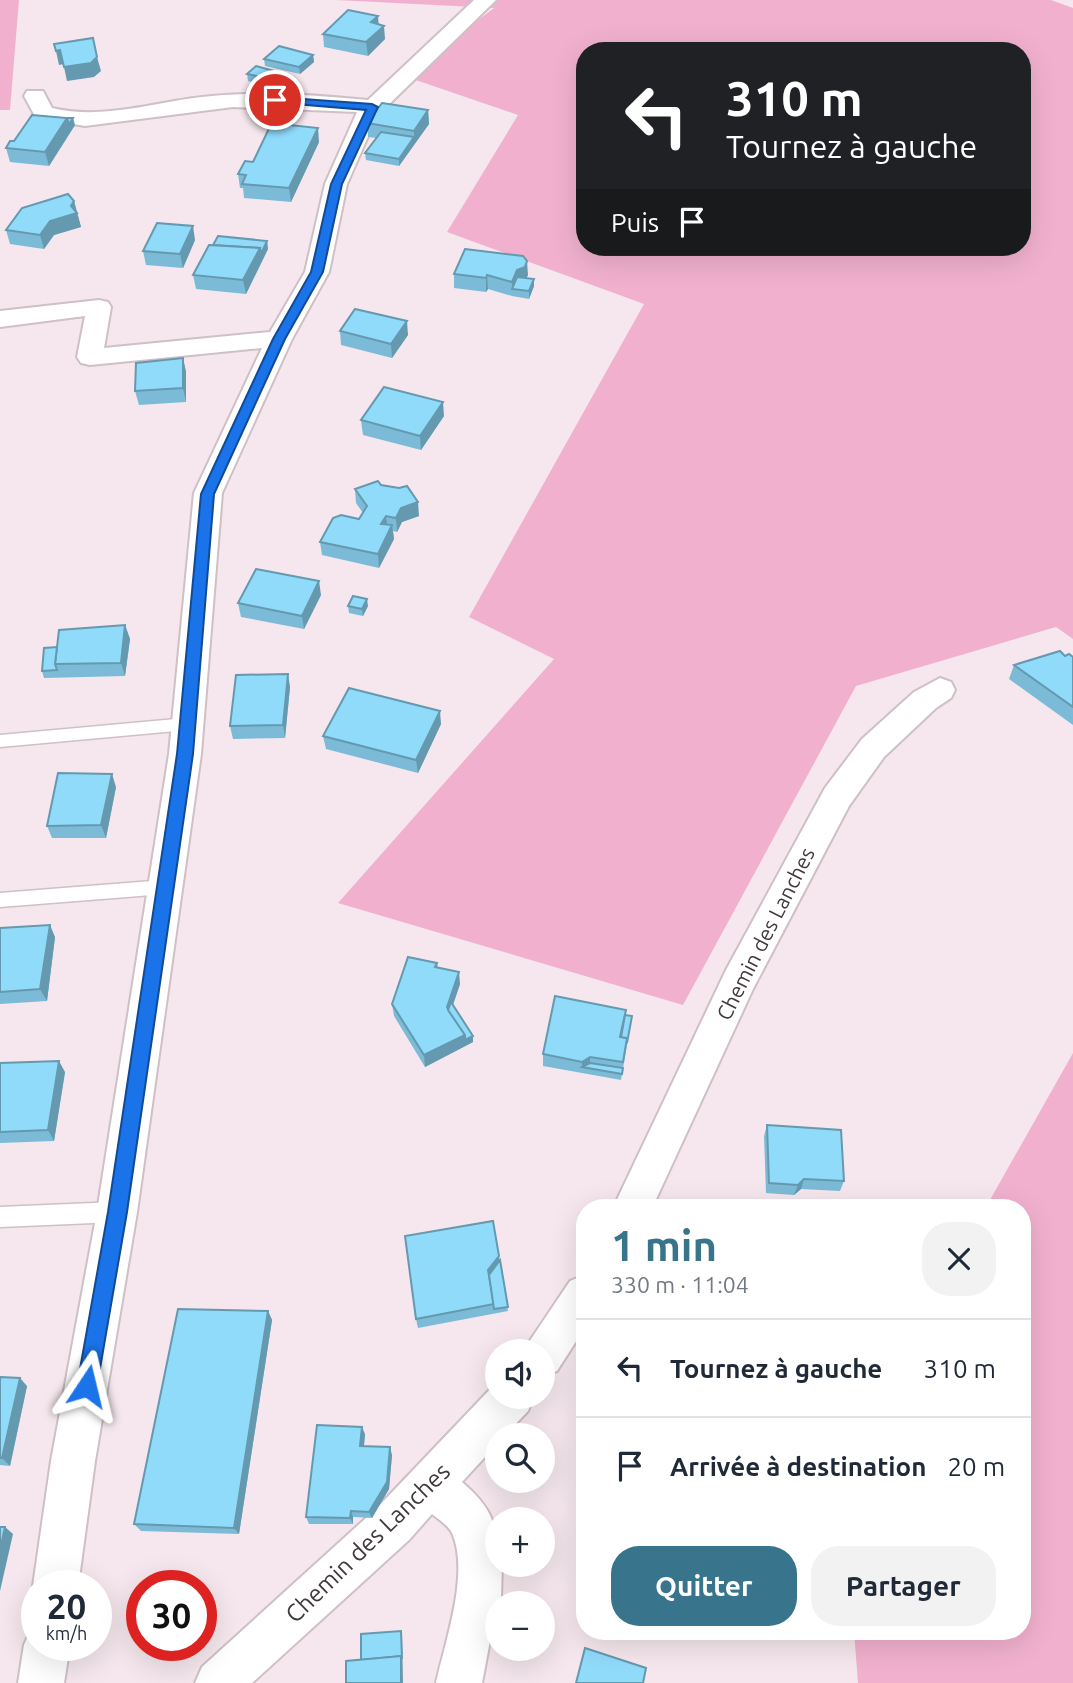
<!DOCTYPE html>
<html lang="fr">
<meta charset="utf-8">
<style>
body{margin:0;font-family:Ubuntu,sans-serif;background:#f2f2f3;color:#1f2937;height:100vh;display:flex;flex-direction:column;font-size:26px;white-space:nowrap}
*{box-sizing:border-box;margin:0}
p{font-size:23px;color:#747a83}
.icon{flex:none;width:38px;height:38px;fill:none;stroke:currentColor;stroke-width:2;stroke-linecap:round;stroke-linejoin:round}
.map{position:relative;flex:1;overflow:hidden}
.panel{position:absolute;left:576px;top:1199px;width:455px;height:441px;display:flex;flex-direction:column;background:#fff;border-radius:28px;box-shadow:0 7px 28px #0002}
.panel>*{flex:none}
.hud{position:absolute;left:576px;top:42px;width:455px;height:214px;border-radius:28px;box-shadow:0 7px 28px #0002;background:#202124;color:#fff;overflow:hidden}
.controls{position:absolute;left:485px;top:1339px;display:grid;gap:14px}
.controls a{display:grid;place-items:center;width:70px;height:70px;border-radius:50%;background:#fff;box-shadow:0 7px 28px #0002;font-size:35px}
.speed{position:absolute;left:21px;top:1570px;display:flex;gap:14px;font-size:35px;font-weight:700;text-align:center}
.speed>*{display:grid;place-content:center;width:91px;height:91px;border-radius:50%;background:#fff;box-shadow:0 7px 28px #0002;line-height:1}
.speed small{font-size:18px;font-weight:400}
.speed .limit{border:10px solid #d22;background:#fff;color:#111}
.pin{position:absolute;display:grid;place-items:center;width:60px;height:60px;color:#fff;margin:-30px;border:4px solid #fff;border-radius:50%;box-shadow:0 2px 7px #0007}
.me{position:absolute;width:77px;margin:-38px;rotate:10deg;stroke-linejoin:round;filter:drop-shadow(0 0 5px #0008)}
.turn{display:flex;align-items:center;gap:24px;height:147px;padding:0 35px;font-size:32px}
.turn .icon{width:91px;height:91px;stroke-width:2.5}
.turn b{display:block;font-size:49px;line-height:60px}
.then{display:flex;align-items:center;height:66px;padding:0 35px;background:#0003;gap:14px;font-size:26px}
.round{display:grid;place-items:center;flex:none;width:74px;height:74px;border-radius:28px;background:#f2f2f3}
.head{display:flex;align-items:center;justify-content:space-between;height:119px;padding:0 35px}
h1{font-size:42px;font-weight:700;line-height:52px;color:#39748d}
.action{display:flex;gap:14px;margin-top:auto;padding:14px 35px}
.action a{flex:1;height:80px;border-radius:28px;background:#39748d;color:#fff;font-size:28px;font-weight:700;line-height:80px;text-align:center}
.action a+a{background:#f2f2f3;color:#1f2937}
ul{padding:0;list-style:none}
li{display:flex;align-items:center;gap:21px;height:98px;padding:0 35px;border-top:2px solid #e0e1e3}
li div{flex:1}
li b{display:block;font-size:26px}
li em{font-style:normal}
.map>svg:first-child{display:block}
.green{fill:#f1b1ce;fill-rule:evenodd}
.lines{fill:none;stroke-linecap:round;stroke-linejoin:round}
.lane-casing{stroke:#cec0c5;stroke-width:3}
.street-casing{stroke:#cec0c5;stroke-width:4}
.lane{fill:#fff;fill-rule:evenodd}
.street{fill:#fff;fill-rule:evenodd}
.wall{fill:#7cbbd7}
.shaded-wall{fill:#6599af}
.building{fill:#90dafa;stroke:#6599af;stroke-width:2}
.route{fill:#1a73e8;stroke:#114b97;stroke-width:2}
.labels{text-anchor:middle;stroke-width:5;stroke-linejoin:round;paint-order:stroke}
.street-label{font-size:21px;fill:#403a3d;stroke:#fff}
.near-street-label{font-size:24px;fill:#403a3d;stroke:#fff}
</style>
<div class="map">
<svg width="1073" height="1683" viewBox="0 0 1073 1683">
<rect width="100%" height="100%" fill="#f5e7ed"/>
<g class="green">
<polygon points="0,0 19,0 10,110 0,110"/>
<path d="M336 0H1051L1073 8V639L1056 627 856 686 683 1005 338 903 554 659 469 617 644 304 447 232 518 115 404 76 494 8ZM584 51H1022V247H584Z"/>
<polygon points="1073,1053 1073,1683 858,1683 854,1631 1022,1631 1022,1208 986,1207"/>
</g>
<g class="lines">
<defs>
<g id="lane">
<polygon points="187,718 195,724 187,730 0,747 0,735"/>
<polygon points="165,880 171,882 174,887 171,892 165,894 0,907 0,893"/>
<polygon points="117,1202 124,1205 127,1212 124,1219 117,1222 0,1227 0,1207"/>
</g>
<g id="street">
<path d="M474 0H496L377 116 347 184 329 272 292 339 222 493 201 754 137 1212 95 1461 78 1586H37V1596L33 1586 51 1461 97 1212 169 754 194 493 262 348 90 365 81 363 77 357 85 316 0 327V311L99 300 108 302 111 307 104 348 270 332 305 272 325 184 357 112 233 107 85 126 36 118 24 96 27 91H43L52 108C106 121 159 100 212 96 264 91 316 95 368 100Z"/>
<polygon points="940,678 951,682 955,690 951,698 936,708 884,757 849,806 753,989 652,1208 613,1208 726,970 825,788 862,739 914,692"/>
<polygon points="584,1275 584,1329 557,1371 542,1376 542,1351 523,1351 570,1281"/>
<path d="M497 1382V1396H534L528 1411 505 1435H497V1444L462 1482C493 1509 497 1523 497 1564H502L501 1597 497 1603 482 1683H436C445 1642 470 1573 452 1533 448 1525 438 1519 432 1514L409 1540 252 1683H195L202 1667 377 1508Z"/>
<polygon points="37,1626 37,1645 70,1645 64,1683 18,1683 24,1645 31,1629"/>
</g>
</defs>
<use href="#lane" class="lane-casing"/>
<use href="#street" class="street-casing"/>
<use href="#lane" class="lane"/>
<use href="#street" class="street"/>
</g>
<g class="wall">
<polygon points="323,34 385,39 368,56 324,47"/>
<polygon points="313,55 314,62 300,74 265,66 264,59"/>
<polygon points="247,74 275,78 267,86 248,81"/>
<polygon points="428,110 429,124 399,166 366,160 365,153 376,138 368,137 367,123"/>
<polygon points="291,120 292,126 319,142 291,202 244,198 243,188 240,188 238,174 253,162"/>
<polygon points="75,125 49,166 10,162 6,148 14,141"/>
<polygon points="74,201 81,227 54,235 44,249 10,244 6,230"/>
<polygon points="195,240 183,268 146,265 143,251"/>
<polygon points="267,241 268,249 246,294 196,289 193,275 213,245"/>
<polygon points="454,274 528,275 526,278 534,286 529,299 512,296 488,289 486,292 454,288"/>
<polygon points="340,331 408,335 392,358 341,345"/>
<polygon points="183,358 186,372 186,402 139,405 135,391"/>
<polygon points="444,416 421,450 363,435 361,420"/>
<polygon points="381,485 419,516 402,522 397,532 393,531 394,539 379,568 322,555 320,542 359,519 363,513 356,503 355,489"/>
<polygon points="321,595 304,629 241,617 238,603"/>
<polygon points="348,606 368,606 363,616 349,613"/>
<polygon points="125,625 130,639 125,676 44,678 42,671 57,647"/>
<polygon points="1065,656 1073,657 1073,725 1009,679 1014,665"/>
<polygon points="290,687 285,738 233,739 230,726"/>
<polygon points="441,724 418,773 326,749 323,736"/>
<polygon points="116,787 106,838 52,838 47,826"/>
<polygon points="0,928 55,937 47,1001 0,1004"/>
<polygon points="437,963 438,967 460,984 453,1005 473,1036 473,1042 425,1067 394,1016 392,1004"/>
<polygon points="625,1015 632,1016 621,1080 543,1066 543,1054"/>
<polygon points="0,1063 65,1072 54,1141 0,1143"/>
<polygon points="767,1125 844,1181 840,1191 801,1189 794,1195 766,1193 764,1136"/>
<polygon points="500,1260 508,1311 418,1328 416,1319"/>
<polygon points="268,1311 272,1320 239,1534 141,1531 134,1524"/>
<polygon points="0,1377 27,1386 10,1466 0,1465"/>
<polygon points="365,1434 364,1447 392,1455 389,1489 372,1518 353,1517 353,1524 309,1524 306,1517"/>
</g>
<g class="shaded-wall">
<polygon points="378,16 379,29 371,22"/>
<polygon points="384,26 385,39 368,56 366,42"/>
<polygon points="60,50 64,64 59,65 56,51"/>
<polygon points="313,55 314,62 300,74 299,67"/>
<polygon points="97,57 101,71 94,77 67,81 64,67"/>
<polygon points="274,71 275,78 267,86 266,78"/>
<polygon points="428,110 429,124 399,166 399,159 414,137 414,131"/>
<polygon points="67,118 73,118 75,125 49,166 45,152"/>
<polygon points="318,128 319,142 291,202 289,188"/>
<polygon points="74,201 81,227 54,235 44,249 40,235 50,221 71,206"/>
<polygon points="193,226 195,240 183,268 180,254"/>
<polygon points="267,241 268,249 246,294 243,280 260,248"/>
<polygon points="527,261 528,275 525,281 512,289 512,282 517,270"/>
<polygon points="487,275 488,289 486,292 486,278"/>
<polygon points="534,279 534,286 529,299 529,291"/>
<polygon points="407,321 408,335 392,358 391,344"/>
<polygon points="183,358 186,372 186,402 183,388"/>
<polygon points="443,402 444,416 421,450 420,436"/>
<polygon points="418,502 419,516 402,522 397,532 396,518 401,508"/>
<polygon points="386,516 388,530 381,524"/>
<polygon points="392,525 394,539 379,568 378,554"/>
<polygon points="319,581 321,595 304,629 302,616"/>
<polygon points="367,599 368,606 363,616 362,609"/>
<polygon points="125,625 130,639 125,676 121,663"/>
<polygon points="288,674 290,687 285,738 283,725"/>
<polygon points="440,711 441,724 418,773 416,760"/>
<polygon points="112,774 116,787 106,838 101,825"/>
<polygon points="50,925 55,937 47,1001 40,989"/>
<polygon points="459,972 460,984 449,1016 447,1007"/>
<polygon points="465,1035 473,1036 473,1042 425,1067 424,1055"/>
<polygon points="590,1057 590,1069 582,1067 582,1062"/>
<polygon points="59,1061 65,1072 54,1141 48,1130"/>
<polygon points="804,1179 801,1189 794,1195 798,1185"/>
<polygon points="499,1256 500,1265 489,1279 488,1270"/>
<polygon points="268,1311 272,1320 239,1534 234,1528"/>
<polygon points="20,1378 27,1386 10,1466 2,1458"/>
<polygon points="362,1427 365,1434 363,1454 360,1446"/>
<polygon points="390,1447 392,1455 389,1489 372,1518 369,1512"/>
<polygon points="351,1511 353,1517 353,1524 350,1518"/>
<polygon points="5,1527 13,1534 0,1591 0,1550"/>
<polygon points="401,1631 402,1634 403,1683 401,1683"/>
</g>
<g class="building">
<polygon points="348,10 378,16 371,22 384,26 366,42 323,34"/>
<polygon points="93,38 97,57 91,63 64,67 60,50 56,51 54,44"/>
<polygon points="279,46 313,55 299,67 264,59"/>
<polygon points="256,66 274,71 266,78 247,74"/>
<polygon points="382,103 428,110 414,131 367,123"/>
<polygon points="32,115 67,118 45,152 6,148 10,141 14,141"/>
<polygon points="67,118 73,118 69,124"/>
<polygon points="274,118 291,120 289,125 318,128 289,188 242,184 246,175 238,174 245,161 253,162"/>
<polygon points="381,132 414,137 399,159 365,153"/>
<polygon points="68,194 74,201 71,206 77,213 50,221 40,235 6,230 22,208"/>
<polygon points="157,223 193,226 180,254 143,251"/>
<polygon points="218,236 267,241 261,254 260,248 213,245"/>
<polygon points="209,245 260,248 243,280 193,275"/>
<polygon points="465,249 523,256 527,261 525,267 517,270 512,282 487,275 486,278 454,274"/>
<polygon points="517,277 534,279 529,291 512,289"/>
<polygon points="355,309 407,321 391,344 340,331"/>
<polygon points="183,358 183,388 135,391 136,363"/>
<polygon points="384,387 443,402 420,436 361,420"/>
<polygon points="378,481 381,485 399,488 407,486 418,502 401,508 396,518 386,516 381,524 392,525 378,554 320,542 333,518 341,515 359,519 367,506 355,489"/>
<polygon points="256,569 319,581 302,616 238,603"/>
<polygon points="353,596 367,599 362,609 348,606"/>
<polygon points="125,625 121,663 55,664 59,630"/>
<polygon points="57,647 55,664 57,670 42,671 44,648"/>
<polygon points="1060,651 1065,656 1069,654 1073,657 1073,707 1014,665"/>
<polygon points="288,674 283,725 230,726 236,675"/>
<polygon points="349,688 440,711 416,760 323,736"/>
<polygon points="58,773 112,774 101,825 47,826"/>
<polygon points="50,925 40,989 0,992 0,928"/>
<polygon points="408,957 437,963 435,967 459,972 447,1007 465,1035 424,1055 392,1004"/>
<polygon points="555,996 626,1010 620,1037 627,1038 623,1062 590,1057 582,1062 543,1054"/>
<polygon points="451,1002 473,1036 465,1040 465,1035 448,1010"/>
<polygon points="625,1015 632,1016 627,1043 627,1038 621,1037"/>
<polygon points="59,1061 48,1130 0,1132 0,1063"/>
<polygon points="590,1063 623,1068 622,1074 582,1067"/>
<polygon points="767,1125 841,1130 844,1181 804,1179 798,1185 769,1183"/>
<polygon points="493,1221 499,1256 488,1270 494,1304 416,1319 405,1236"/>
<polygon points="500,1260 508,1307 494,1309 489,1275"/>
<polygon points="178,1309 268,1311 234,1528 134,1524"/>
<polygon points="0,1377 20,1378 2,1458 0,1458"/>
<polygon points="317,1425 362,1427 360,1446 390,1447 387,1482 369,1512 351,1511 350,1518 306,1517"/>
<polygon points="0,1527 5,1527 0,1550"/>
<polygon points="401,1631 402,1659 401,1656 361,1660 361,1634"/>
<polygon points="585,1648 646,1668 643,1683 576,1683"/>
<polygon points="401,1656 401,1683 346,1683 346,1661"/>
</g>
<polygon class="route" points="275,97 372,104 378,107 342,184 323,272 285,339 214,494 193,754 127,1212 97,1386 94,1393 87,1396 80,1393 77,1386 108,1212 177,754 201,494 273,339 311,272 331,184 366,110 271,102 271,98"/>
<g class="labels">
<g class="street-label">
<text transform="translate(766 934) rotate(-63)" y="7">Chemin des Lanches</text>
</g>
<g class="near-street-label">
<text transform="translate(368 1543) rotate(-44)" y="8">Chemin des Lanches</text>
</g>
</g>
</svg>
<div class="controls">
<a><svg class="icon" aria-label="sound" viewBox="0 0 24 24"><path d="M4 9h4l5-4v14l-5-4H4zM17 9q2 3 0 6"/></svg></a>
<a><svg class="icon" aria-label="search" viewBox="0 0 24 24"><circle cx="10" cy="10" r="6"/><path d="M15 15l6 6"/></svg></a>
<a>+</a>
<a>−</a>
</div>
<div class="speed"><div>20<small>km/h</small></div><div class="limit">30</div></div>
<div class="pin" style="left:275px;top:100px;background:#d93025"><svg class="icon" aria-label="arrive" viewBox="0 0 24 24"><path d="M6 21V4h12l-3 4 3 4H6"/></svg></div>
<svg class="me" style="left:87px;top:1386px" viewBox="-20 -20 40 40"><path d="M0-17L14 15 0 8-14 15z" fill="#1a73e8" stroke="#fff" stroke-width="4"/></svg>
<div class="hud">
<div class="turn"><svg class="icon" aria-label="left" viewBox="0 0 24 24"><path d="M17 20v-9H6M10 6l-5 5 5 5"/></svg><div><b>310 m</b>Tournez à gauche</div></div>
<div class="then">Puis<svg class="icon" aria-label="arrive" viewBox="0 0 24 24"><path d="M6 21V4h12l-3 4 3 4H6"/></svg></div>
</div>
<section class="panel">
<div class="head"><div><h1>1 min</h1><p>330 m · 11:04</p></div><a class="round"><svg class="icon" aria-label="close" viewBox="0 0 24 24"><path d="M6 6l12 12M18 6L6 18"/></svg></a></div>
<ul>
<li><svg class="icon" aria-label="left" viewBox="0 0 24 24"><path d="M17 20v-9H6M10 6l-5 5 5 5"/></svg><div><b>Tournez à gauche</b></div><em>310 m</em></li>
<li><svg class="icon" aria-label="arrive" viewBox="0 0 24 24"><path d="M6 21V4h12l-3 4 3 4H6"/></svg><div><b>Arrivée à destination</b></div><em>20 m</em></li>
</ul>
<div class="action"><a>Quitter</a><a>Partager</a></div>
</section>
</div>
